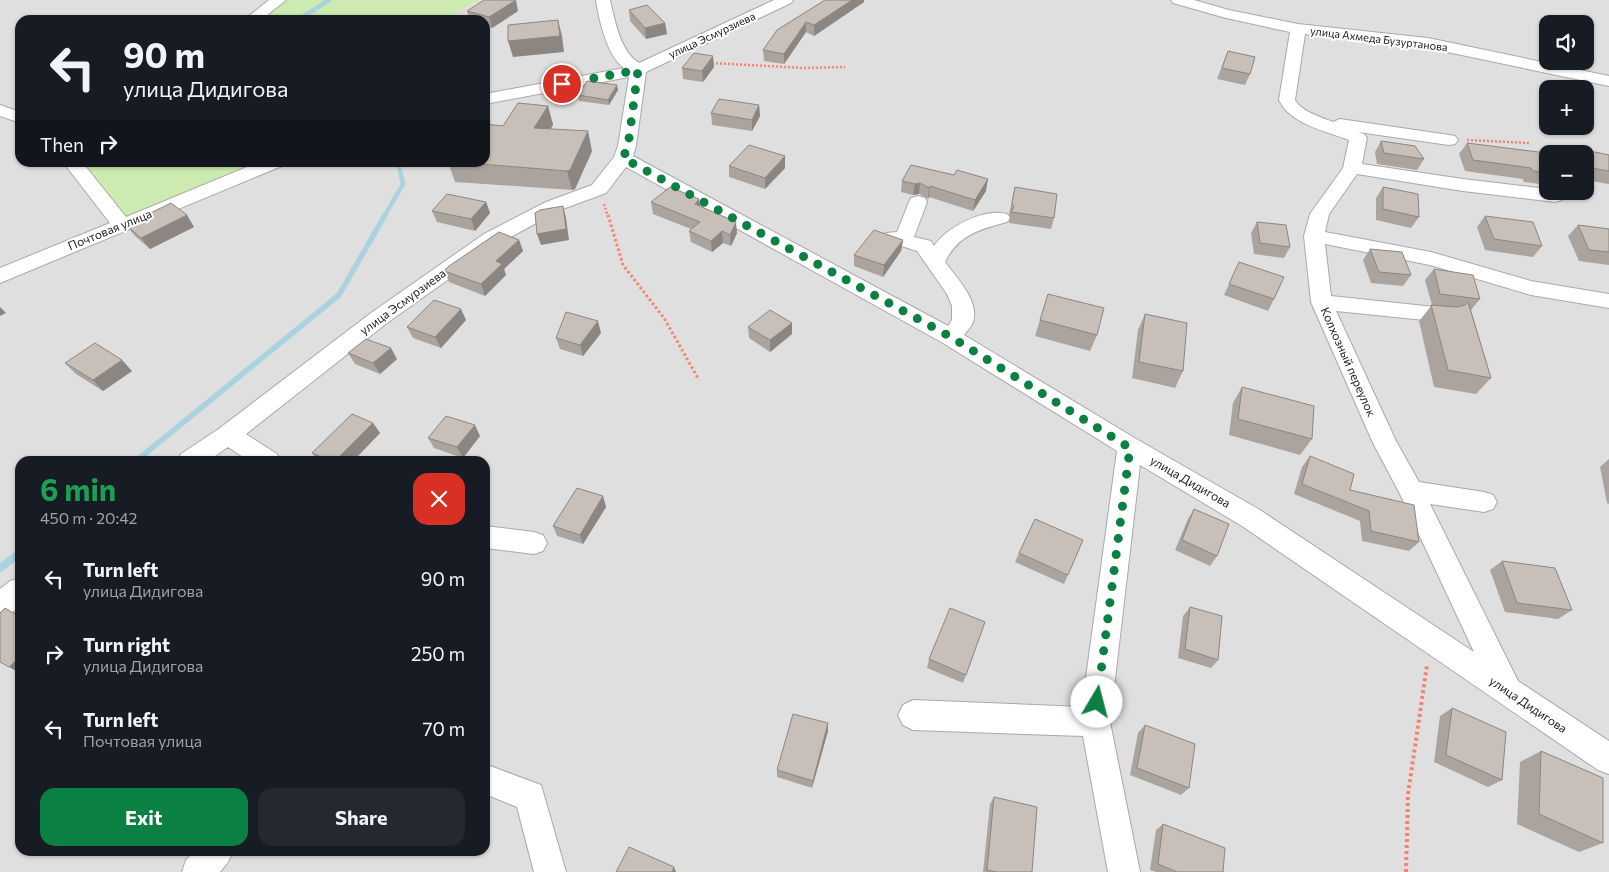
<!DOCTYPE html>
<meta charset="utf-8">
<style>
body{margin:0;font-family:Commissioner,sans-serif;background:#242831;color:#f1f3f6;height:100vh;display:flex;flex-direction:column;font-size:19px;white-space:nowrap}
*{box-sizing:border-box;margin:0}
p{font-size:16px;color:#9ea1a6}
.icon{flex:none;width:28px;height:28px;fill:none;stroke:currentColor;stroke-width:2;stroke-linecap:round;stroke-linejoin:round}
.map{position:relative;flex:1;overflow:hidden}
.drawer{position:absolute;left:15px;top:456px;width:475px;height:400px;display:flex;flex-direction:column;background:#171b24;border-radius:15px;box-shadow:0 1px 4px #0004}
.drawer>*{flex:none}
.banner{position:absolute;left:15px;top:15px;width:475px;height:152px;border-radius:15px;box-shadow:0 1px 4px #0004;background:#171b24;color:#f1f3f6;overflow:hidden}
.controls{position:absolute;left:1539px;top:15px;display:grid;gap:10px}
.controls a{display:grid;place-items:center;width:55px;height:55px;border-radius:10px;background:#171b24;box-shadow:0 1px 4px #0004;font-size:25px}
.pin{position:absolute;display:grid;place-items:center;width:42px;height:42px;color:#fff;margin:-21px;border:2px solid #fff;border-radius:50%;box-shadow:0 1px 5px #0007}
.me{position:absolute;width:55px;margin:-28px;rotate:8deg;stroke-linejoin:round;filter:drop-shadow(0 0 4px #0008)}
.turn{display:flex;align-items:center;gap:18px;height:105px;padding:0 25px;font-size:22px}
.turn .icon{width:65px;height:65px;stroke-width:2.5}
.turn b{display:block;font-size:35px;line-height:42px}
.then{display:flex;align-items:center;height:48px;padding:0 25px;background:#0003;gap:10px;font-size:19px}
.round{display:grid;place-items:center;flex:none;width:52px;height:52px;border-radius:15px;background:#242831}
.overview{display:flex;align-items:center;justify-content:space-between;height:85px;padding:0 25px}
h1{font-size:30px;font-weight:700;line-height:38px;color:#1e9e55}
.primary-button{display:flex;gap:10px;margin-top:auto;padding:10px 25px}
.primary-button a{flex:1;height:58px;border-radius:15px;background:#0b8043;color:#fff;font-size:20px;font-weight:700;line-height:58px;text-align:center}
.primary-button a+a{background:#242831;color:#f1f3f6}
ul{padding:0;list-style:none}
li{display:flex;align-items:center;gap:15px;height:75px;padding:0 25px}
li div{flex:1}
li b{display:block;font-size:19px}
li em{font-style:normal}
.map>svg:first-child{display:block}
.residential{fill:#e0dfdf;fill-rule:evenodd}
.grass{fill:#cdebb0}
.lines{fill:none;stroke-linecap:round;stroke-linejoin:round}
.stream-far2{stroke:#aad3df;stroke-width:4.5}
.stream-far1{stroke:#aad3df;stroke-width:5.5}
.stream{stroke:#aad3df;stroke-width:8}
.minor-casing{stroke:#a9a9a9;stroke-width:2}
.path-far2{stroke:#fa8072;stroke-width:2.5;stroke-dasharray:2 2;stroke-linecap:butt}
.path-far1{stroke:#fa8072;stroke-width:3;stroke-dasharray:2.5 2.5;stroke-linecap:butt}
.path{stroke:#fa8072;stroke-width:4;stroke-dasharray:3 3;stroke-linecap:butt}
.minor{fill:#fff;fill-rule:evenodd}
.wall{fill:#aba49e}
.shaded-wall{fill:#8b8681}
.building{fill:#c7bfb8;stroke:#8b8681}
.route{stroke:#0b8043;stroke-width:9;stroke-dasharray:0 16.2}
.labels{text-anchor:middle;stroke-width:4;stroke-linejoin:round;paint-order:stroke}
.far-street-label{font-size:11px;fill:#222;stroke:#fff}
.street-label{font-size:12px;fill:#222;stroke:#fff}
</style>
<div class="map">
<svg width="1609" height="872" viewBox="0 0 1609 872">
<rect width="100%" height="100%" fill="#f2efe9"/>
<path class="residential" d="M0 0H279L251 20H20V162L72 163 485 162V20H445L479 0H1609V872H0ZM1548 24H1585V61H1548ZM1548 89H1585V126H1548ZM1548 154H1585V191H1548ZM20 461H485V851H20Z"/>
<g class="grass">
<polygon points="279,0 479,0 445,20 251,20"/>
<polygon points="72,163 276,163 122,225"/>
</g>
<g class="lines">
<g class="stream-far2">
<polyline points="298,20 329,0"/>
<polyline points="384,217 403,184 398,162"/>
</g>
<polyline class="stream-far1" points="136,461 339,295 385,215"/>
<polyline class="stream" points="0,568 20,553"/>
<defs>
<g id="minor">
<polygon points="269,0 286,0 261,20 244,20"/>
<path d="M596 0H610C615 21 620 51 639 63L774 0H793L791 3 646 72 636 146 633 156 948 326 952 320V306L947 294 917 251 886 241 883 237 886 233 897 232 909 202 911 198 918 196 925 198 927 202 914 237 931 241 934 246C947 227 984 208 1007 214L1010 218 1007 222C980 229 958 235 945 262 956 277 980 301 973 322 972 326 967 331 964 335L1138 440 1260 510 1474 652 1400 494 1373 443 1311 302 1304 236 1310 214 1343 168 1349 140C1325 131 1290 124 1279 100L1290 32 1226 18 1173 3 1171 0H1194L1229 10 1298 24 1428 38 1609 76V86L1428 48 1305 34 1295 100C1302 112 1321 117 1333 122L1340 119 1449 135 1455 136 1458 140 1455 144 1449 145 1358 132 1364 134 1367 138 1362 164 1463 179 1548 189V191L1562 192 1564 196 1562 200 1555 202 1463 191 1357 174 1329 214 1325 232 1431 252 1531 281 1609 294V308L1531 295 1430 265 1325 244 1331 296 1444 308 1451 310 1455 315 1451 320 1444 322 1336 311 1396 441 1419 482 1484 492 1493 495 1497 502 1493 509 1484 512 1430 504 1518 681 1609 741V774L1598 770 1242 526 1140 465 1110 722 1140 872H1108L1083 736 913 730 903 725 898 715 903 705 913 700 1082 707 1117 451 943 343 626 167 606 193 560 210 498 244 387 323 246 434 277 454 280 461H249L228 447 208 461H178L181 454 220 428 371 313 484 234 546 202 592 185 614 157 618 146 629 77 485 104V94L624 68C607 56 599 20 596 0Z"/>
<polygon points="0,105 20,112 20,123 0,116"/>
<polygon points="63,162 82,162 126,217 259,162 285,162 282,166 0,283 0,268 110,223"/>
<polygon points="485,526 534,532 543,535 547,543 543,551 534,554 485,548"/>
<polygon points="20,578 20,606 10,614 0,617 0,589 10,581"/>
<polygon points="485,764 541,785 566,872 534,872 517,807 485,794"/>
<polygon points="195,851 233,851 228,862 220,872 182,872 186,860"/>
</g>
</defs>
<use href="#minor" class="minor-casing"/>
<g class="path-far2">
<polyline points="712,63 804,68 845,67"/>
<polyline points="1467,140 1529,143"/>
<polyline points="604,204 608,217"/>
</g>
<polyline class="path-far1" points="608,215 623,265 664,318 699,380"/>
<polyline class="path" points="1406,872 1408,794 1427,665"/>
<use href="#minor" class="minor"/>
</g>
<g class="wall">
<polygon points="864,2 814,36 806,32 784,64 764,61 763,50 777,30"/>
<polygon points="629,10 665,23 667,34 646,39 630,21"/>
<polygon points="467,11 518,11 492,28 485,26 485,20 470,20"/>
<polygon points="1228,51 1250,74 1245,85 1217,79"/>
<polygon points="714,67 703,82 683,79 682,68"/>
<polygon points="618,90 609,105 579,101 578,95"/>
<polygon points="759,105 760,116 752,131 712,125 711,113"/>
<polygon points="548,106 553,125 550,129 592,151 575,189 572,190 455,182 448,162 485,162 503,126"/>
<polygon points="1381,141 1424,159 1417,170 1377,164 1375,152"/>
<polygon points="1467,143 1548,154 1548,185 1524,182 1523,179 1465,171 1459,154"/>
<polygon points="1585,150 1609,155 1609,184 1585,180 1585,154 1583,154"/>
<polygon points="729,166 785,168 765,189 729,177"/>
<polygon points="902,181 986,191 973,211 929,197 928,199 919,194 913,195 901,192"/>
<polygon points="1015,187 1054,218 1051,229 1009,223 1010,216 1009,214"/>
<polygon points="1383,187 1419,217 1411,228 1376,220 1376,198"/>
<polygon points="486,202 490,213 475,231 437,222 432,211"/>
<polygon points="651,202 700,206 737,233 731,246 723,243 712,252 691,242 689,231 691,229 653,214"/>
<polygon points="1485,216 1542,246 1533,257 1485,250 1477,227"/>
<polygon points="1257,222 1290,247 1284,258 1254,254 1251,233"/>
<polygon points="126,225 194,227 150,249 135,236"/>
<polygon points="1578,225 1609,229 1609,265 1579,261 1568,236"/>
<polygon points="519,240 523,251 504,269 506,275 485,296 449,282 444,271"/>
<polygon points="903,240 901,251 883,277 854,266 854,255"/>
<polygon points="1370,249 1411,275 1403,286 1371,283 1363,260"/>
<polygon points="1239,262 1274,299 1268,311 1224,295"/>
<polygon points="1434,269 1480,299 1471,310 1491,378 1476,394 1434,387 1419,321 1432,305 1425,280"/>
<polygon points="1048,294 1097,335 1090,351 1035,336"/>
<polygon points="1145,314 1183,371 1175,388 1132,378 1138,330"/>
<polygon points="466,320 441,348 413,338 407,327"/>
<polygon points="792,323 792,334 770,352 749,338 748,327"/>
<polygon points="601,333 583,356 560,349 556,338"/>
<polygon points="348,353 397,359 380,374 355,364"/>
<polygon points="65,363 132,371 103,391 76,374"/>
<polygon points="1242,387 1312,439 1300,455 1229,435 1233,403"/>
<polygon points="373,423 380,433 353,461 318,461 312,453"/>
<polygon points="480,436 463,458 434,448 428,438"/>
<polygon points="1310,456 1350,490 1419,542 1409,551 1362,541 1360,521 1294,494 1302,467"/>
<polygon points="1609,459 1609,504 1607,503 1600,467"/>
<polygon points="603,496 606,507 583,544 557,536 553,526"/>
<polygon points="1194,509 1217,556 1210,566 1175,550 1188,519"/>
<polygon points="1019,553 1068,575 1064,584 1015,562"/>
<polygon points="1502,561 1572,610 1558,619 1505,612 1490,570"/>
<polygon points="1190,607 1218,660 1211,668 1178,658 1183,616"/>
<polygon points="985,622 963,683 927,668 929,659"/>
<polygon points="1452,708 1502,780 1488,787 1434,762 1440,716"/>
<polygon points="1145,725 1189,788 1181,795 1130,775 1138,733"/>
<polygon points="828,731 812,788 777,777 777,770"/>
<polygon points="1541,751 1603,843 1579,852 1517,824 1520,762"/>
<polygon points="994,797 1032,872 983,872 990,804"/>
<polygon points="1163,824 1223,872 1156,872 1150,870 1156,830"/>
</g>
<g class="shaded-wall">
<polygon points="516,0 518,11 492,28 489,17"/>
<polygon points="852,0 864,0 864,2 814,36 814,25"/>
<polygon points="558,20 562,36 564,52 513,57 508,41"/>
<polygon points="806,22 806,32 784,64 784,54"/>
<polygon points="665,23 667,34 646,39 645,28"/>
<polygon points="713,56 714,67 703,82 702,71"/>
<polygon points="617,85 618,90 609,105 608,100"/>
<polygon points="759,105 760,116 752,131 752,120"/>
<polygon points="548,106 553,125 539,147 534,128"/>
<polygon points="588,131 592,151 575,189 572,190 567,171"/>
<polygon points="785,156 785,168 765,189 765,178"/>
<polygon points="988,179 986,191 973,211 975,200"/>
<polygon points="920,183 919,194 913,195 915,184"/>
<polygon points="930,186 929,197 928,199 929,188"/>
<polygon points="699,199 701,211 695,204"/>
<polygon points="486,202 490,213 475,231 471,219"/>
<polygon points="563,206 566,218 569,240 541,245 537,234"/>
<polygon points="187,215 194,227 150,249 141,238"/>
<polygon points="736,222 737,233 731,246 730,235"/>
<polygon points="722,231 723,243 712,252 711,241"/>
<polygon points="519,240 523,251 504,269 506,275 485,296 481,284 496,261"/>
<polygon points="903,240 901,251 883,277 884,265"/>
<polygon points="0,307 6,313 0,316"/>
<polygon points="461,309 466,320 441,348 435,337"/>
<polygon points="598,321 601,333 583,356 580,345"/>
<polygon points="792,323 792,334 770,352 770,340"/>
<polygon points="391,348 397,359 380,374 373,363"/>
<polygon points="122,360 132,371 103,391 93,380"/>
<polygon points="373,423 380,433 353,461 335,461"/>
<polygon points="475,425 480,436 463,458 457,447"/>
<polygon points="603,496 606,507 583,544 580,535"/>
<polygon points="20,657 20,673 9,667"/>
<polygon points="828,723 828,731 812,788 813,781"/>
<polygon points="674,867 676,872 672,872"/>
</g>
<g class="building">
<polygon points="484,0 516,0 489,17 467,11"/>
<polygon points="825,0 852,0 814,25 806,22 784,54 763,50 777,30"/>
<polygon points="647,5 665,23 645,28 629,10"/>
<polygon points="558,20 560,36 508,41 508,25"/>
<polygon points="1228,51 1255,57 1250,74 1222,68"/>
<polygon points="694,53 713,56 702,71 682,68"/>
<polygon points="587,81 617,85 608,100 578,95"/>
<polygon points="719,99 759,105 752,120 711,113"/>
<polygon points="518,103 548,106 534,128 588,131 570,170 567,171 455,162 485,162 485,124 503,126"/>
<polygon points="1381,141 1415,146 1424,159 1384,153"/>
<polygon points="1467,143 1554,154 1548,154 1548,172 1533,171 1531,168 1473,160"/>
<polygon points="749,145 785,156 765,178 729,166"/>
<polygon points="1585,150 1609,155 1609,171 1591,168"/>
<polygon points="911,165 954,175 957,170 988,179 975,200 930,186 929,188 920,183 915,184 902,181"/>
<polygon points="670,187 699,199 695,204 736,222 730,235 722,231 711,241 689,231 700,222 651,202"/>
<polygon points="1015,187 1057,194 1054,218 1011,212 1014,207 1012,203"/>
<polygon points="1383,187 1418,194 1419,217 1383,209"/>
<polygon points="447,194 486,202 471,219 432,211"/>
<polygon points="171,203 187,215 141,238 126,225"/>
<polygon points="563,206 566,229 537,234 535,213 540,210"/>
<polygon points="1485,216 1533,222 1542,246 1494,239"/>
<polygon points="1257,222 1286,225 1290,247 1260,243"/>
<polygon points="1578,225 1609,229 1609,252 1589,250"/>
<polygon points="874,230 903,240 884,265 854,255"/>
<polygon points="499,232 519,240 496,261 502,264 481,284 444,271 449,266"/>
<polygon points="1370,249 1402,252 1411,275 1379,272"/>
<polygon points="1239,262 1284,277 1274,299 1229,284"/>
<polygon points="1434,269 1473,275 1480,299 1440,294"/>
<polygon points="1048,294 1104,308 1097,335 1040,320"/>
<polygon points="434,300 461,309 435,337 407,327"/>
<polygon points="1468,302 1491,378 1448,370 1431,305 1457,307 1465,305"/>
<polygon points="770,310 792,323 770,340 748,327"/>
<polygon points="566,312 598,321 580,345 556,338"/>
<polygon points="1145,314 1187,323 1183,371 1139,362"/>
<polygon points="366,339 391,348 373,363 348,353"/>
<polygon points="95,343 122,360 93,380 65,363"/>
<polygon points="1242,387 1314,406 1312,439 1238,419"/>
<polygon points="352,414 373,423 335,461 331,461 312,453"/>
<polygon points="446,416 475,425 457,447 428,438"/>
<polygon points="1310,456 1354,474 1350,490 1414,505 1419,542 1371,531 1369,511 1302,484"/>
<polygon points="577,488 603,496 580,535 553,526"/>
<polygon points="1194,509 1229,524 1217,556 1182,540"/>
<polygon points="1035,519 1083,540 1068,575 1019,553"/>
<polygon points="1502,561 1555,568 1572,610 1517,603"/>
<polygon points="1190,607 1222,616 1218,660 1185,649"/>
<polygon points="5,608 20,617 20,657 9,667 0,662 0,613"/>
<polygon points="950,608 985,622 966,675 929,659"/>
<polygon points="1452,708 1506,732 1502,780 1446,755"/>
<polygon points="793,714 828,723 813,781 777,770"/>
<polygon points="1145,725 1195,744 1189,788 1137,768"/>
<polygon points="1541,751 1603,778 1603,843 1539,814"/>
<polygon points="994,797 1037,807 1032,872 996,872 987,870"/>
<polygon points="1163,824 1225,848 1223,872 1177,872 1158,864"/>
<polygon points="629,847 674,867 672,872 616,872"/>
</g>
<g class="lines">
<polyline class="route" points="562,84 638,70 628,146 623,158 951,337 1130,448 1097,702"/>
</g>
<g class="labels">
<g class="far-street-label">
<text transform="translate(712 35) rotate(-25)" y="4">улица Эсмурзиева</text>
<text transform="translate(1379 39) rotate(7)" y="4">улица Ахмеда Бузуртанова</text>
</g>
<g class="street-label">
<text transform="translate(110 230) rotate(-22)" y="4">Почтовая улица</text>
<text transform="translate(403 302) rotate(-36)" y="4">улица Эсмурзиева</text>
<text transform="translate(1348 362) rotate(66)" y="4">Колхозный переулок</text>
<text transform="translate(1190 482) rotate(30)" y="4">улица Дидигова</text>
<text transform="translate(1528 705) rotate(34)" y="4">улица Дидигова</text>
</g>
</g>
</svg>
<div class="controls">
<a><svg class="icon" aria-label="sound" viewBox="0 0 24 24"><path d="M4 9h4l5-4v14l-5-4H4zM17 9q2 3 0 6"/></svg></a>
<a>+</a>
<a>−</a>
</div>
<div class="pin" style="left:562px;top:84px;background:#d93025"><svg class="icon" aria-label="arrive" viewBox="0 0 24 24"><path d="M6 21V4h12l-3 4 3 4H6"/></svg></div>
<svg class="me" style="left:1097px;top:702px" viewBox="-20 -20 40 40"><circle r="19" fill="#fff"/><path d="M0-13L10 11 0 6-10 11z" fill="#0b8043"/></svg>
<div class="banner">
<div class="turn"><svg class="icon" aria-label="left" viewBox="0 0 24 24"><path d="M17 20v-9H6M10 6l-5 5 5 5"/></svg><div><b>90 m</b>улица Дидигова</div></div>
<div class="then">Then<svg class="icon" aria-label="right" viewBox="0 0 24 24"><path d="M7 20v-9h11M14 6l5 5-5 5"/></svg></div>
</div>
<section class="drawer">
<div class="overview"><div><h1>6 min</h1><p>450 m · 20:42</p></div><a class="round" style="background:#d93025;color:#fff"><svg class="icon" aria-label="close" viewBox="0 0 24 24"><path d="M6 6l12 12M18 6L6 18"/></svg></a></div>
<ul>
<li><svg class="icon" aria-label="left" viewBox="0 0 24 24"><path d="M17 20v-9H6M10 6l-5 5 5 5"/></svg><div><b>Turn left</b><p>улица Дидигова</p></div><em>90 m</em></li>
<li><svg class="icon" aria-label="right" viewBox="0 0 24 24"><path d="M7 20v-9h11M14 6l5 5-5 5"/></svg><div><b>Turn right</b><p>улица Дидигова</p></div><em>250 m</em></li>
<li><svg class="icon" aria-label="left" viewBox="0 0 24 24"><path d="M17 20v-9H6M10 6l-5 5 5 5"/></svg><div><b>Turn left</b><p>Почтовая улица</p></div><em>70 m</em></li>
</ul>
<div class="primary-button"><a>Exit</a><a>Share</a></div>
</section>
</div>
